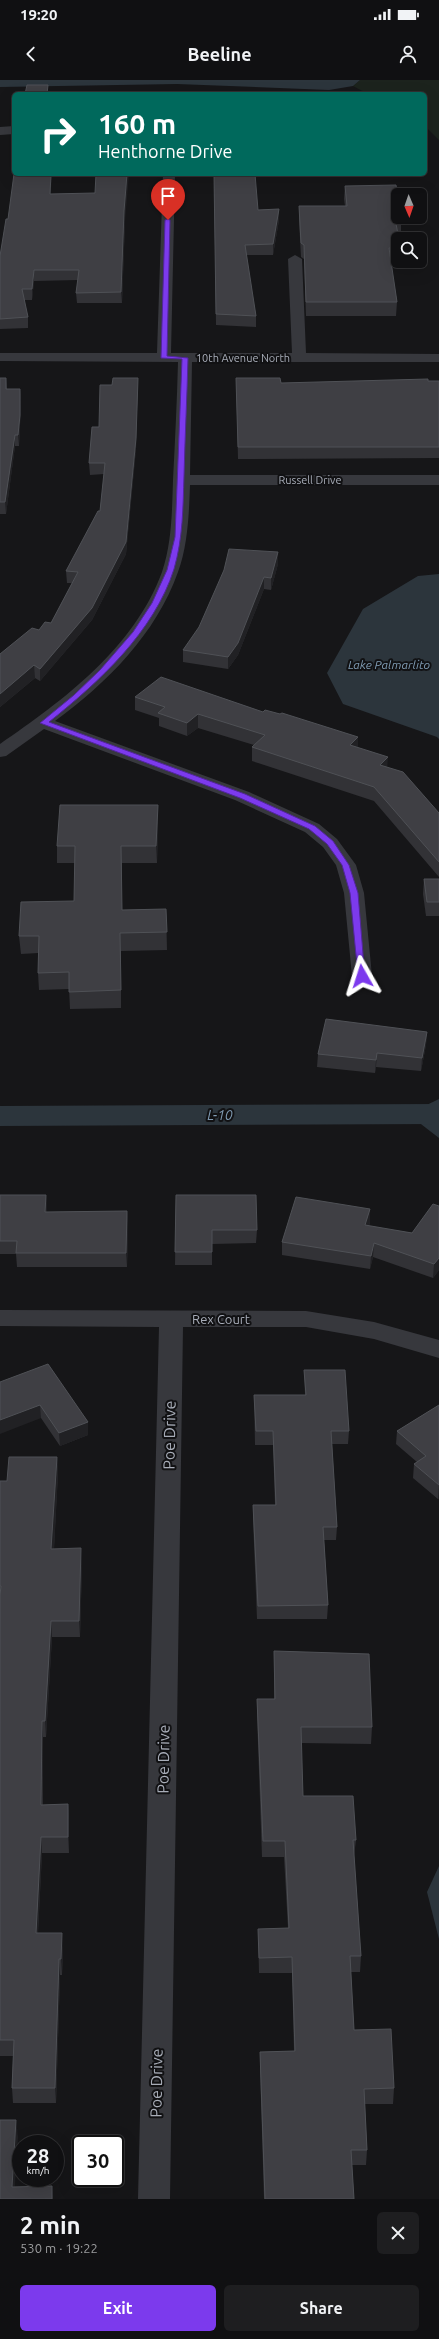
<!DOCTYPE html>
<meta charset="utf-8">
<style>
body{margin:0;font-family:Ubuntu,sans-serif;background:#1e1e20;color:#f1f3f6;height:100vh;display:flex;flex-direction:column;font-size:15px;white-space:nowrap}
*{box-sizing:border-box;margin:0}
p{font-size:13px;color:#9c9d9f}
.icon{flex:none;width:22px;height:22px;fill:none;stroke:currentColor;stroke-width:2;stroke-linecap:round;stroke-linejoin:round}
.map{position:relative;height:2119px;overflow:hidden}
.details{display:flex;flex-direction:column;background:#101012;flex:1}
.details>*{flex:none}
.hud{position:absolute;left:12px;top:12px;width:415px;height:84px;border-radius:6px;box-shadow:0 4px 16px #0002,0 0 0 1px #303032;background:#00695c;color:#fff;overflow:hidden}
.needle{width:26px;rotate:178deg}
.controls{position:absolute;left:391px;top:108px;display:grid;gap:8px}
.controls a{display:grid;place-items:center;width:36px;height:36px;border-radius:6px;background:#101012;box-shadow:0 4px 16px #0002,0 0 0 1px #303032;font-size:20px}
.speed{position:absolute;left:12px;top:2055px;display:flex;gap:8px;font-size:20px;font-weight:700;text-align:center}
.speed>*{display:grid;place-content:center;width:52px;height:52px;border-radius:50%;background:#101012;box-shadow:0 4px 16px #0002,0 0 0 1px #303032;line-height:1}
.speed small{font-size:10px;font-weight:400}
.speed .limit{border:2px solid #111;border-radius:6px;background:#fff;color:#111}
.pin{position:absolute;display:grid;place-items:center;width:34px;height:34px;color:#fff;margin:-41px -17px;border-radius:50% 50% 50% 0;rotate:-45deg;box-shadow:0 0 4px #0007}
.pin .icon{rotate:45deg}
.me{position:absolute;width:44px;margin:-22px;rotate:354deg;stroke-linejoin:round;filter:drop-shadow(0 0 3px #0008)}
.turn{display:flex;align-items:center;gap:14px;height:84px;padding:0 20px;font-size:18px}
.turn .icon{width:52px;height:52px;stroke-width:2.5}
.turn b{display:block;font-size:28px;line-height:34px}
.round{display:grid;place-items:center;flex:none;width:42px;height:42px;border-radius:6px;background:#1e1e20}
.headline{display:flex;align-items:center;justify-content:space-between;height:68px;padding:0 20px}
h1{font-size:24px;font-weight:600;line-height:30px}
.button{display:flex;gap:8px;margin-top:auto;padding:8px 20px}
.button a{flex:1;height:46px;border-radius:6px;background:#7c3aed;color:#fff;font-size:16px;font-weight:600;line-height:46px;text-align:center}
.button a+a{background:#1e1e20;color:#f1f3f6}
.status{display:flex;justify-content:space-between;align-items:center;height:28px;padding:0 20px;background:#101012;direction:ltr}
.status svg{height:11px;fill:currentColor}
header{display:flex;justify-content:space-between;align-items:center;height:52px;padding:0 20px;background:#101012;font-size:18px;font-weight:600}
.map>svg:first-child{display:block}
.green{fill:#1c231d}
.water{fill:#2c353c}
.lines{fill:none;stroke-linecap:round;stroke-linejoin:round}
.canal{fill:#2c353c;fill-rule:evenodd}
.minor{fill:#37383d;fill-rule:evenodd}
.wall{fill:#323236}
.shaded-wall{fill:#212124}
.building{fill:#3f3f44;stroke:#4f5156}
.route{fill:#7c3aed;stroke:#51269a}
.labels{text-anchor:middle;stroke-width:4;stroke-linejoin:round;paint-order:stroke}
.far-street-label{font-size:11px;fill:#a8adb8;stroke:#111113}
.far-water-label{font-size:12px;font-style:italic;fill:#7f9bb3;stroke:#111113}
.street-label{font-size:13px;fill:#a8adb8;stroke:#111113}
.water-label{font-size:14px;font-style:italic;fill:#7f9bb3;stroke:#111113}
.near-street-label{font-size:16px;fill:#a8adb8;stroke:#111113}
</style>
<div class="status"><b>19:20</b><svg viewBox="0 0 49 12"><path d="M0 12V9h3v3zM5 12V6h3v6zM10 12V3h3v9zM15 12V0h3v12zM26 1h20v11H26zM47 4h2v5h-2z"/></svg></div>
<header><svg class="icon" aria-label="back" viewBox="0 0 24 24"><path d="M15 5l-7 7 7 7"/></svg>Beeline<svg class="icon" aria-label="person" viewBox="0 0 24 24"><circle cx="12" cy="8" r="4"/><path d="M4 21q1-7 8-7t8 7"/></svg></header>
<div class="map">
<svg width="439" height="2119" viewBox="0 0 439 2119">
<rect width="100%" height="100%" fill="#161618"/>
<polygon class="green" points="360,0 439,0 439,60 425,46 425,14 368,14 353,6"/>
<g class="water">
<polygon points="0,0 360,0 353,6 329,10 177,4 0,7"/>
<polygon points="439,494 439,659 437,657 343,624 327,593 363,529 418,496"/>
<polygon points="439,1019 439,1058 408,1034"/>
<polygon points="439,1786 439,1859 427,1812"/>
</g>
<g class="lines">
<polygon class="canal" points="439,1024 439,1044 0,1046 0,1026"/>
<g class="minor">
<polygon points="14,46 14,54 0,55 0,47"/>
<path d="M163 94H175L171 273H292L288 179 295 175 302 179 306 273 439 274V282H192L190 395H439V405H190C189 433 188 465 178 492 156 554 107 603 55 641L249 712 319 744 337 759 356 785 364 813 372 896 369 900 362 902 355 900 352 896 344 813 336 785 323 767 305 752 235 720 44 649 6 676 0 677V664C64 620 134 568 162 492 172 463 172 430 173 400 175 361 177 321 178 282L0 281V273H157Z"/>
<polygon points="0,1230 306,1231 374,1242 439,1260 439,1278 374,1259 306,1247 183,1247 170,2119 138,2119 159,1247 0,1246"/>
</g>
</g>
<g class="wall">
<polygon points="214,94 258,130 279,129 279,140 273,175 246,175 256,236 256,247 216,245"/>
<polygon points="345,106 401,139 401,153 398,153 398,181 400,181 400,182 391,182 397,222 396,236 306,236 304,179 301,177 299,140 299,126 345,126 344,119"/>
<polygon points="51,114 125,141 122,223 77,223 76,213 78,200 34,201 32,220 24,220 28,237 28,248 0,249 0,176 8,139"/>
<polygon points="0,298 6,298 7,309 20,309 21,320 20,346 19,366 15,366 6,434 0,434"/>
<polygon points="138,298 136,369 126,474 92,540 40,601 35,598 0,627 0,574 39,550 51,543 72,503 67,503 66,491 100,431 104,394 90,395 89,383 99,347 112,305"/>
<polygon points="236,298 281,303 439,301 439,378 238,379"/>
<polygon points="278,472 278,484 271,510 264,509 238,575 228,589 183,582 183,570"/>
<polygon points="135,617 358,668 387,687 439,733 439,797 374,721 252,681 252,667 254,665 198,648 187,656 159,646 159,638 135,630"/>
<polygon points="158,742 157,783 122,783 122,830 166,829 167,870 121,871 121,928 70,929 69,909 39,910 38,893 38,873 21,874 19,856 74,821 75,783 57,783 57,766"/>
<polygon points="424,799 439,799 439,836 426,836 423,814"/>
<polygon points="427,952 426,965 421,991 376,987 375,993 317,987 318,974"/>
<polygon points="0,1115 46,1115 47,1132 127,1131 128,1145 127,1187 17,1187 16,1174 0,1174"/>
<polygon points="176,1115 257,1150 256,1163 212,1164 212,1185 175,1185"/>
<polygon points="439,1126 439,1190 433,1198 373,1177 370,1189 282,1175 282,1162 370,1129 370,1142 369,1146 412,1153"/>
<polygon points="304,1290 349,1351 348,1364 332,1364 337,1447 336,1460 324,1460 328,1525 327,1539 257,1539 253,1439 253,1425 275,1425 273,1365 255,1365 254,1315 305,1315"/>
<polygon points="0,1302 88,1342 88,1355 60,1366 41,1338"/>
<polygon points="439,1325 439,1418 438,1419 413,1398 414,1384 417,1382 396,1364 397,1351"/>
<polygon points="57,1377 58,1393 54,1469 82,1484 80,1557 52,1557 46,1657 43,1657 43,1725 68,1724 69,1740 69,1773 42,1773 38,1853 63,1869 62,1895 60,1895 56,2023 13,2023 12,2008 13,1976 0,1976 0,1401 7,1401"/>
<polygon points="274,1571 372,1647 371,1664 301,1663 303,1716 356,1760 354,1776 361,1876 360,1892 351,1892 354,1950 394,2008 393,2024 365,2024 367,2070 366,2085 352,2085 354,2119 264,2119 260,1988 260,1972 294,1971 292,1893 259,1893 258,1849 288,1848 284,1777 262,1777 257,1635 257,1619 274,1619"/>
</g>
<g class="shaded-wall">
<polygon points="51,94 52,94 50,124 50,114"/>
<polygon points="127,94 129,94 125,141 122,223 121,212 124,131"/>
<polygon points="279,129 279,140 273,175 273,164"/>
<polygon points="34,190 34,201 32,220 32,209"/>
<polygon points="138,298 136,369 126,474 92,540 40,601 40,589 92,528"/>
<polygon points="20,309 21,320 20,346 19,366 18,355"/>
<polygon points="15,355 15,366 6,434 5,422"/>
<polygon points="278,472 278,484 271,510 271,498"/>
<polygon points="264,497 264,509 238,575 228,589 228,577"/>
<polygon points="34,585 35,598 0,627 0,614"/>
<polygon points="198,634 198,648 187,656 187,643"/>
<polygon points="358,657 358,671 350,665"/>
<polygon points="388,677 387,691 380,685"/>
<polygon points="158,725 158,742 157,783 156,766"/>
<polygon points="120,853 121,871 121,928 121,910"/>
<polygon points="427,952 426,965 421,991 422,978"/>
<polygon points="377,973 376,987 375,993 376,980"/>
<polygon points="46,1115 47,1129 46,1146 45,1132"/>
<polygon points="370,1129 370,1142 365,1159 365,1145"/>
<polygon points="127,1131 128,1145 127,1187 126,1173"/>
<polygon points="374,1163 373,1177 370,1189 371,1176"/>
<polygon points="439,1178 439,1190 433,1198 434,1184"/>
<polygon points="40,1325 41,1338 0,1354 0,1340"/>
<polygon points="88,1342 88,1355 60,1366 59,1353"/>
<polygon points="57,1377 58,1393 53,1485 51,1469"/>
<polygon points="439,1405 439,1418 438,1419"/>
<polygon points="81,1468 82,1484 80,1557 79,1541"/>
<polygon points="51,1541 52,1557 46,1657 45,1641"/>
<polygon points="42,1641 43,1657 42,1741 41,1725"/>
<polygon points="68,1724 69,1740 69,1773 68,1757"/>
<polygon points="41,1757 42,1773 37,1869 36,1853"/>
<polygon points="62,1853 63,1869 62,1895 61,1879"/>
<polygon points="59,1879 60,1895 56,2023 55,2008"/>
<polygon points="16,2040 18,2057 14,2119 12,2107"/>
<polygon points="52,2106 53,2119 52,2119"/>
</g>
<g class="building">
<polygon points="27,5 48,5 47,14 25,14"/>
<polygon points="310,12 310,14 213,14 213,13"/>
<polygon points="14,94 51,94 50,114 95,113 96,94 127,94 124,131 121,212 76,213 79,190 34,190 32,209 22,209 28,237 0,239 0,176 6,139 8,139"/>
<polygon points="214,94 255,94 258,130 279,129 273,164 245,165 256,236 216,234"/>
<polygon points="396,105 398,118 398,137 401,137 401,139 395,139 399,159 398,159 398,168 389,168 397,222 306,222 304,165 301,163 299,126 347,126 345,106"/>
<polygon points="0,298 6,298 6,309 20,309 20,335 18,355 15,355 5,422 0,422"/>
<polygon points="113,298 138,298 136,358 126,462 92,528 40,589 34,585 0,614 0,574 32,548 39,550 45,542 51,543 78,492 66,491 98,431 100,431 105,383 89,383 92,347 99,347 100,305 112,305"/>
<polygon points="236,298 280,298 281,303 428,299 428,301 439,301 439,367 238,367"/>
<polygon points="229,469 278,472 271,498 264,497 238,563 228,577 183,570 199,547 224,490"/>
<polygon points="161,597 263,632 265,630 280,634 282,633 358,657 350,665 388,677 380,685 403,692 439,733 439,782 374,707 252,667 265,655 198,634 187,643 158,633 165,627 135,617"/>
<polygon points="60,725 158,725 156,766 121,766 122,830 166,829 167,852 120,853 121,910 69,912 69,892 38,893 39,856 19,856 21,822 74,821 75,766 57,766"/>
<polygon points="424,799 439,799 439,822 427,822"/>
<polygon points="326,939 427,952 422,978 377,973 376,980 318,974"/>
<polygon points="0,1115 46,1115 45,1132 127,1131 126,1173 16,1173 17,1161 0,1161"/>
<polygon points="176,1115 256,1115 257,1150 212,1150 212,1172 175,1172"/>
<polygon points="296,1117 370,1129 365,1145 412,1153 433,1124 439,1126 439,1178 434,1184 374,1163 371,1176 282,1162"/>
<polygon points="48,1284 88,1342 59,1353 40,1325 0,1340 0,1302"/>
<polygon points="304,1290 345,1290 349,1351 331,1351 337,1447 323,1447 328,1525 258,1526 253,1425 276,1425 273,1351 256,1351 254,1315 306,1315"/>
<polygon points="439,1325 439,1405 414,1384 426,1376 397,1351"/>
<polygon points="9,1377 57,1377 51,1469 81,1468 79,1541 51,1541 45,1641 42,1641 41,1725 68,1724 68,1757 41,1757 36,1853 62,1853 61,1879 59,1879 55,2008 12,2008 14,1960 0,1960 0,1515 1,1506 0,1506 0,1401 7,1401"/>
<polygon points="274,1571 369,1574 372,1647 301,1647 303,1716 353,1716 356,1760 353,1760 361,1876 350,1876 354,1950 391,1949 394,2008 364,2009 367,2070 351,2070 354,2119 265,2119 260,1972 295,1971 292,1877 259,1878 258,1849 289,1848 285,1761 263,1761 257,1619 275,1619"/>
<polygon points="0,2040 16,2040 12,2107 52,2106 52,2119 0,2119"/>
</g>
<path class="route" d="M168 139 170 140 167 276 188 278C187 317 185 356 184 396 183 427 183 458 174 489 154 552 99 602 49 642L245 714 315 746 333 761 349 785 358 813 365 898 358 896 350 813 342 785 327 764 309 749 240 718 40 643 74 615 100 590 133 552 152 523 167 490 175 457 182 279 161 278 165 140Z"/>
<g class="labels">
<g class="far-street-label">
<text x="243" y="282">10th Avenue North</text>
<text x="310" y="404">Russell Drive</text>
</g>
<g class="far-water-label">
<text x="389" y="589">Lake Palmarlito</text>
</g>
<g class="street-label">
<text x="221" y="1244">Rex Court</text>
</g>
<g class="water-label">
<text x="220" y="1040">L-10</text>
</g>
<g class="near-street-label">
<text transform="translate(169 1355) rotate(-89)" y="6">Poe Drive</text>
<text transform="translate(163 1679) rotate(-89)" y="6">Poe Drive</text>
<text transform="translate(156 2003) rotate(-89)" y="6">Poe Drive</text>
</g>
</g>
</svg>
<div class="controls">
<a><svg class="needle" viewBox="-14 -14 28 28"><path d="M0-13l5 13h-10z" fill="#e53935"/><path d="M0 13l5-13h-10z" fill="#9c9d9f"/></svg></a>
<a><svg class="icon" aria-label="search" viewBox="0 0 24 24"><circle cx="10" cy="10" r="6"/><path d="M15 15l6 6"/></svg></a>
</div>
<div class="speed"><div>28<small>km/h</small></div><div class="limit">30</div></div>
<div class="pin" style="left:168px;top:140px;background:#d93025"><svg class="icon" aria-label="arrive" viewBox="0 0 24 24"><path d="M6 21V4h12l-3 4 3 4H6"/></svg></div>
<svg class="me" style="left:362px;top:896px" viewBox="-20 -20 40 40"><path d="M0-17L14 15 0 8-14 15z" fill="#7c3aed" stroke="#fff" stroke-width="4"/></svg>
<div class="hud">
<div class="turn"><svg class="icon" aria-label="right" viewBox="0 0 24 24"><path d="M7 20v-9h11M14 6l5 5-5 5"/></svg><div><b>160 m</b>Henthorne Drive</div></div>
</div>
</div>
<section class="details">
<div class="headline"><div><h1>2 min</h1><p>530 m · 19:22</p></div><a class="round"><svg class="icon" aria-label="close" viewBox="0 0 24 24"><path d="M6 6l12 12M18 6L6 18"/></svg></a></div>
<div class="button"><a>Exit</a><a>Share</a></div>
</section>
